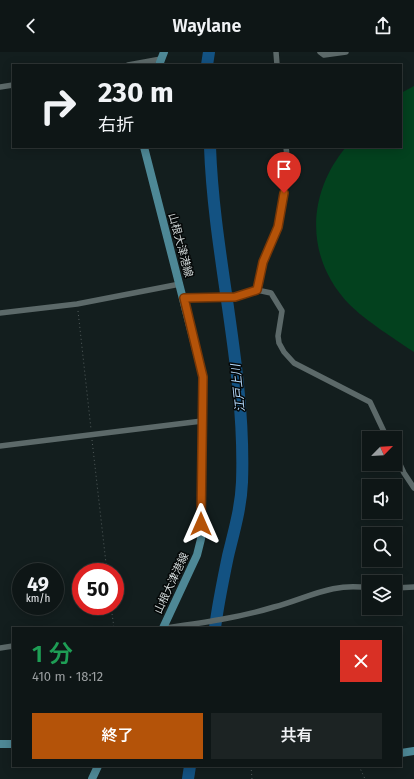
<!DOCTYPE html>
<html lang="ja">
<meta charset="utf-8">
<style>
body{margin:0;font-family:"Fira Sans","Noto Sans JP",sans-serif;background:#1c2323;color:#f1f3f6;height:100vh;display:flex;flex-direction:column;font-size:15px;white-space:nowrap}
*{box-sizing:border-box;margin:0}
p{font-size:13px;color:#9b9fa1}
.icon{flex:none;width:22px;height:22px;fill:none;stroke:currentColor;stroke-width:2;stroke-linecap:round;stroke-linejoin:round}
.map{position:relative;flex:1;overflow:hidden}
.side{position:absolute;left:12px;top:575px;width:390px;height:140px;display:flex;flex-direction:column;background:#0e1616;border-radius:0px;box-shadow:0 2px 10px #0003,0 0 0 1px #2e3535}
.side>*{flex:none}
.hud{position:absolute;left:12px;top:12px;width:390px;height:84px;border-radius:0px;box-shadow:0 2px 10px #0003,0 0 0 1px #2e3535;background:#0e1616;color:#f1f3f6;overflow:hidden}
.needle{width:26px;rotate:66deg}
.tools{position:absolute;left:362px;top:379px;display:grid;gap:8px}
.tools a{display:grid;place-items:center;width:40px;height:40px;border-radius:0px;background:#0e1616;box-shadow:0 2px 10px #0003,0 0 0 1px #2e3535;font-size:20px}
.speed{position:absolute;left:12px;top:511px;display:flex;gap:8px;font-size:20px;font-weight:700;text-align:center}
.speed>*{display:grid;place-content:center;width:52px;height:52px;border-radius:50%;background:#0e1616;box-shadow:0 2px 10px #0003,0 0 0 1px #2e3535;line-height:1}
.speed small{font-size:10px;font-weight:400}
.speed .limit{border:6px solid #d22;background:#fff;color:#111}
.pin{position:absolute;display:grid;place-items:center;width:34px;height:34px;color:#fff;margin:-41px -17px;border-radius:50% 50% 50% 0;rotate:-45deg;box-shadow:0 0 4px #0007}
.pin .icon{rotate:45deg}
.me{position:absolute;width:44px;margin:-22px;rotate:0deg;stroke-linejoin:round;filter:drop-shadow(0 0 3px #0008)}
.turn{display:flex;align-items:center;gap:14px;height:84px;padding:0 20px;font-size:18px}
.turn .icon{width:52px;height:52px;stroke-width:2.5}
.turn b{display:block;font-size:28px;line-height:34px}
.round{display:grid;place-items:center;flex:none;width:42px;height:42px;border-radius:0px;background:#1c2323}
.overview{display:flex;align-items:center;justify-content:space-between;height:68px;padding:0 20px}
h1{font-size:24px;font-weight:600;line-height:30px;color:#1e9e55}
.action{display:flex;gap:8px;margin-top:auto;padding:8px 20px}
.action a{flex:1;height:46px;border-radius:0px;background:#b45309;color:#fff;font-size:16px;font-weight:600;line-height:46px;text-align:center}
.action a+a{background:#1c2323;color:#f1f3f6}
header{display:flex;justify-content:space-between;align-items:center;height:52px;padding:0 20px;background:#0e1616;font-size:18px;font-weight:600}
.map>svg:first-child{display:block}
.green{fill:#03411e}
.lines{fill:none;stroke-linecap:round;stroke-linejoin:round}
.river{stroke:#135282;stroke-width:12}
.path{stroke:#535d5d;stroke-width:1;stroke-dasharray:1 3;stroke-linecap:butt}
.minor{stroke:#5c6969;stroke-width:5.5}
.secondary{stroke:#4e8896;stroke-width:8}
.route-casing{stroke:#753606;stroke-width:10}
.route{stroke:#b45309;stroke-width:7}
.labels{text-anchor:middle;stroke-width:3;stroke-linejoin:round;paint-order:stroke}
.street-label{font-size:11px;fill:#cdd4d4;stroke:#040707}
.water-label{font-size:12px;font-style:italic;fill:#b6dbfd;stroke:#040707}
</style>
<header><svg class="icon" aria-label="back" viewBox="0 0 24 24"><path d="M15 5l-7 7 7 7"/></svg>Waylane<svg class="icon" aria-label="share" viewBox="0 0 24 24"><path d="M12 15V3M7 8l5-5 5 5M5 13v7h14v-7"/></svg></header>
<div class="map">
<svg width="414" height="727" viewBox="0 0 414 727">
<rect width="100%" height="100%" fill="#131e1e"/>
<path class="green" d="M414 34V300C396 288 365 268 350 253 305 207 306 143 346 95H401V41Z"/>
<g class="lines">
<g class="river">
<polyline points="207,13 209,0"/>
<path d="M210 95C214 207 246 317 242 430 241 456 234 479 228 504 223 528 218 552 215 576"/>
<polyline points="188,727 190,714"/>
</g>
<g class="path">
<polyline points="78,259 91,377"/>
<polyline points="92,388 107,520"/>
<polyline points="111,554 114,576"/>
<polyline points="251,714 252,727"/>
<polyline points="359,714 365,727"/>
</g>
<g class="minor">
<polyline points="276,0 277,13"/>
<polyline points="320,0 324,3 346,0"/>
<polyline points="128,13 161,7"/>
<polyline points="0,35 13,33"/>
<polyline points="257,238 263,210 278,175 288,114 286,95"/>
<polyline points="184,246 235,245 257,238 271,241 282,259 278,284 279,291 284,300 294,311 370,350 387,386"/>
<polyline points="0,261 77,252 180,232"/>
<polyline points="0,394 202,369"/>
<polyline points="395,402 404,421 414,436"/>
<polyline points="395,536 414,535"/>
<path d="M165 576C201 571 238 566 274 555 308 546 332 530 369 536"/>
<polyline points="0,596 13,594"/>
</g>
<g class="secondary">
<polyline points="159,13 164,0"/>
<polyline points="144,95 203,325 201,487 197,503 163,576"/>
<polyline points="0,692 13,692"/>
<polyline points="401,701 414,699"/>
<polyline points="92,727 98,714"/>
</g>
</g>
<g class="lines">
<defs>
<polyline id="route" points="201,472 203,325 184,246 235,245 257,238 263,210 278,175 284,141"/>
</defs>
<use href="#route" class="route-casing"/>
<use href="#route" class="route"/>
</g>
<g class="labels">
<g class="street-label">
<text transform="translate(181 193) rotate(75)" y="4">山根大津港線</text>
<text transform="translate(171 531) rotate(-65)" y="4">山根大津港線</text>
</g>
<g class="water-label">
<text transform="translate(238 336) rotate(-96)" y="4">江戸上川</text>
</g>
</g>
</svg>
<div class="tools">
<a><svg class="needle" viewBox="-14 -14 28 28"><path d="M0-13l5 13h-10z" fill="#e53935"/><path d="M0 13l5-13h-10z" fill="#9b9fa1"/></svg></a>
<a><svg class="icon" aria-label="sound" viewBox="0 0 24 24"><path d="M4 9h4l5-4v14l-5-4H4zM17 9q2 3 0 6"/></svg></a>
<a><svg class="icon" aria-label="search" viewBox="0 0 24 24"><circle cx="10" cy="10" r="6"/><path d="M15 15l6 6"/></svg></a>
<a><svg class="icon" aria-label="layers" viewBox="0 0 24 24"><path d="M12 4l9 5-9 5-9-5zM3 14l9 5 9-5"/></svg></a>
</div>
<div class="speed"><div>49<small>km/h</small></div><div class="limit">50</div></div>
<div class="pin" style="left:284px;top:141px;background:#d93025"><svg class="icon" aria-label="arrive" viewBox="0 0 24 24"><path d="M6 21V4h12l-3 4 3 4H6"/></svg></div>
<svg class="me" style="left:201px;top:472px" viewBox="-20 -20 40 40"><path d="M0-17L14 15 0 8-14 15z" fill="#b45309" stroke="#fff" stroke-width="4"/></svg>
<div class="hud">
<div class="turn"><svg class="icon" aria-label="right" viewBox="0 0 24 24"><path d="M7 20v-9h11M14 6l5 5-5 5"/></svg><div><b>230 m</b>右折</div></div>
</div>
<section class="side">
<div class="overview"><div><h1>1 分</h1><p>410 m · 18:12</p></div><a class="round" style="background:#d93025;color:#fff"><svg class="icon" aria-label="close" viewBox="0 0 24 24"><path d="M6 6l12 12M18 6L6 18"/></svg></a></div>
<div class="action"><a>終了</a><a>共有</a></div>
</section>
</div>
